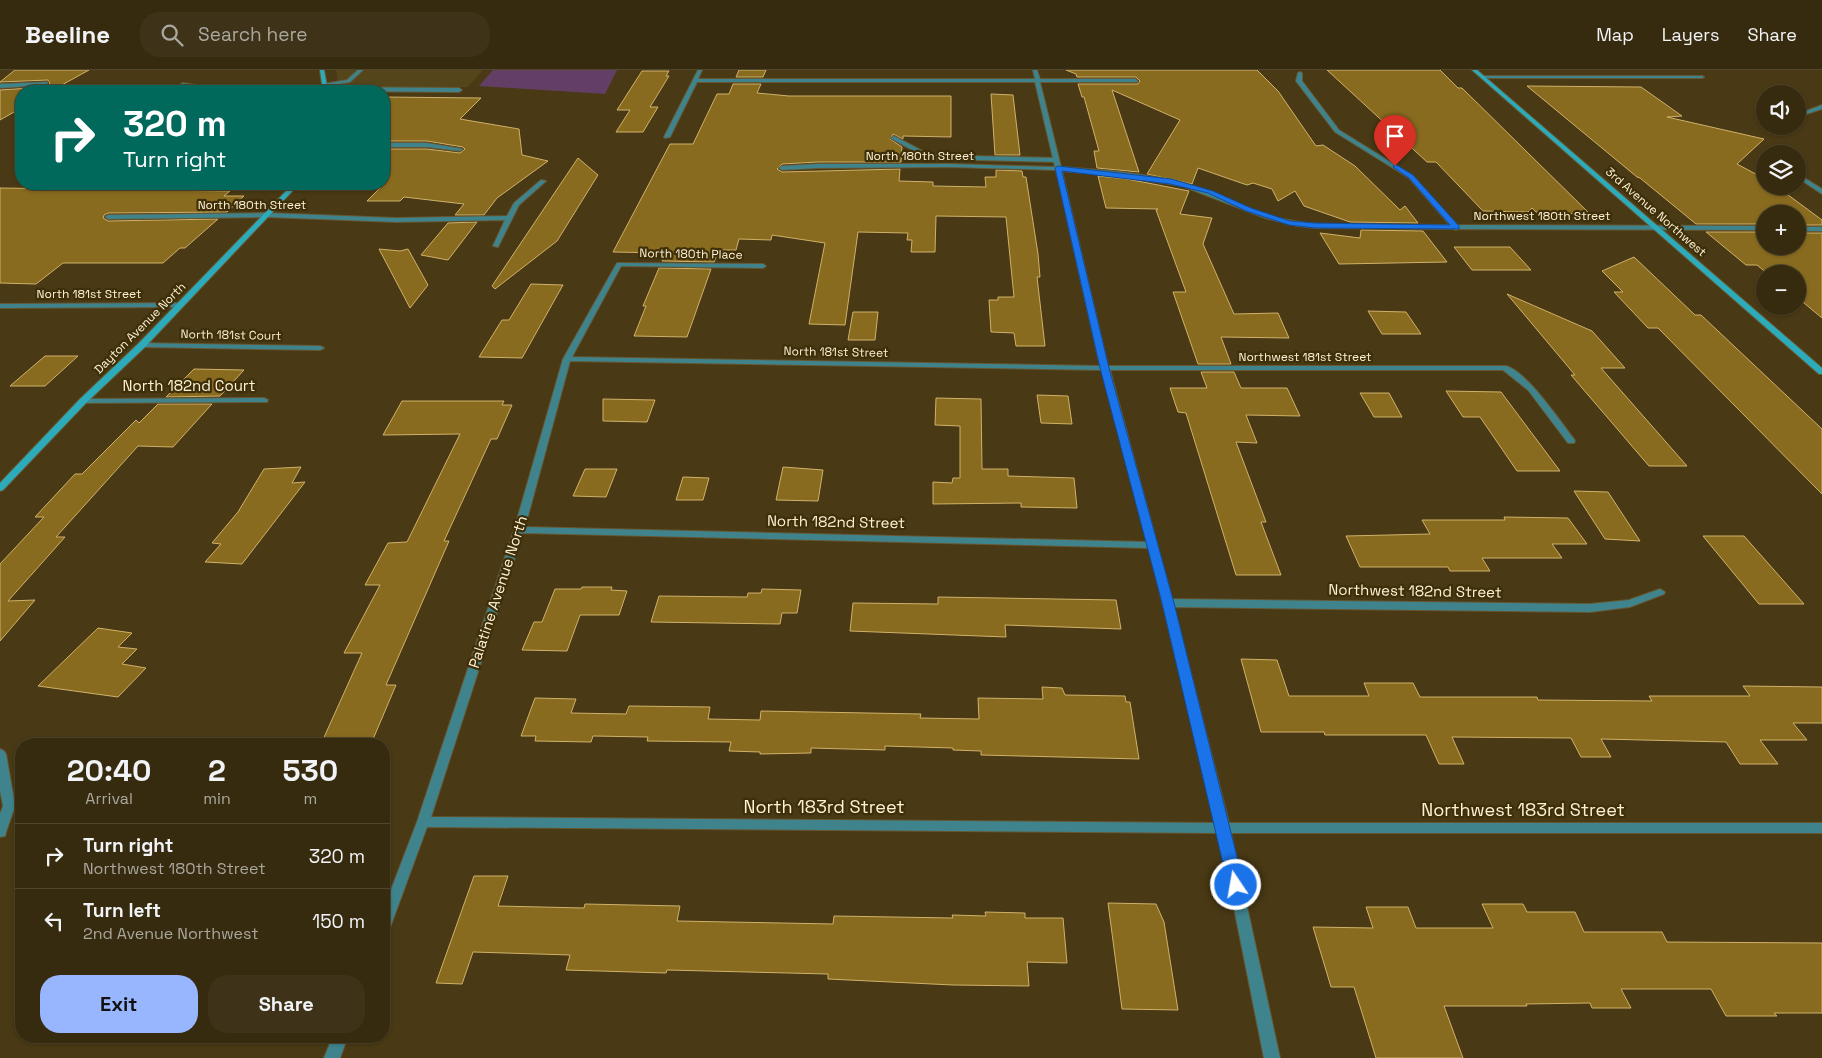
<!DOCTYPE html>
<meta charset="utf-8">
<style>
body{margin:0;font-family:"Space Grotesk",sans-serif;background:#3e3318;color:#f1f3f6;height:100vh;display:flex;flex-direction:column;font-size:19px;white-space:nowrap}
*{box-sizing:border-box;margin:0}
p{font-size:16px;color:#aaa79e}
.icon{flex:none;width:28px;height:28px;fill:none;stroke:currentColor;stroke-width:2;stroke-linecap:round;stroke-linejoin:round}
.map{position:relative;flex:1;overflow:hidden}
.details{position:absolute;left:15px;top:668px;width:375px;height:305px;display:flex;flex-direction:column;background:#372b0f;border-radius:20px;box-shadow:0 1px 4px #0004,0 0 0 1px #51472f}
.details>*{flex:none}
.top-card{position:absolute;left:15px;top:15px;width:375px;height:105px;border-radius:20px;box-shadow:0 1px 4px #0004,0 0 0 1px #51472f;background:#00695c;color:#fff;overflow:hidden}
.tools{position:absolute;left:1756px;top:15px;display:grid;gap:10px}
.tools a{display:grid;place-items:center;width:50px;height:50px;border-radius:50%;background:#372b0f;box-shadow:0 1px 4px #0004,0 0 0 1px #51472f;font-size:25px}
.pin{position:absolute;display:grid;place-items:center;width:42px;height:42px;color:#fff;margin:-51px -21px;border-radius:50% 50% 50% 0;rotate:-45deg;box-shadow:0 0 5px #0007}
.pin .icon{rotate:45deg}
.me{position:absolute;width:55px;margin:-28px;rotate:348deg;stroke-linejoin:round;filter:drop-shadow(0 0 4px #0008)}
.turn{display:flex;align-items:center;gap:18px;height:105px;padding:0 25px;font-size:22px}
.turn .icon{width:65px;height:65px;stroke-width:2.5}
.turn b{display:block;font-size:35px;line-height:42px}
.eta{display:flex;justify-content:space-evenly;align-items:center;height:85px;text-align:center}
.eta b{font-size:30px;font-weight:700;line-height:35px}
.button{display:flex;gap:10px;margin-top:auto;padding:10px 25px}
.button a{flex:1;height:58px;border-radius:20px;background:#98b6fd;color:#111;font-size:20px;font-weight:700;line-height:58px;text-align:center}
.button a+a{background:#3e3318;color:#f1f3f6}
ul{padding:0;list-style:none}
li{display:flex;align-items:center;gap:15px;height:65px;padding:0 25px;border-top:1px solid #51472f}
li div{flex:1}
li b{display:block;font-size:19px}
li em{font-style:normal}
header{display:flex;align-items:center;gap:30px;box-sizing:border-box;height:70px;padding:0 25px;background:#372b0f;border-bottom:1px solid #51472f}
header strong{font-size:24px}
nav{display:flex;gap:28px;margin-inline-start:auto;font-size:18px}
.search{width:350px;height:45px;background:#3e3318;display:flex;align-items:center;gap:12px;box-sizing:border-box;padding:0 18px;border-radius:20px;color:#aaa79e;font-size:19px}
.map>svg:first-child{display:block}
.built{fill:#55451a}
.green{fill:#643f65}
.building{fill:#886b1f;stroke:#d0b16b}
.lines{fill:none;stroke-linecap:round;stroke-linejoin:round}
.lane-casing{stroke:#665733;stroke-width:2}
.street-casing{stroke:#665733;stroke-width:2}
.secondary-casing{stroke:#665733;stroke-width:2}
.lane{fill:#3f848d;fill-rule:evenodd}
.street{fill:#3f848d;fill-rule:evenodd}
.secondary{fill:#2cacbb;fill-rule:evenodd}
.route{fill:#1a73e8;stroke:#114b97}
.labels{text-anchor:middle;stroke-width:4.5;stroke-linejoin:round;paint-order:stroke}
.far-street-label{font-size:12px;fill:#fef2d6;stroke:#3e2f08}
.street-label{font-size:15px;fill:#fef2d6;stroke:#3e2f08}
.near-street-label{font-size:18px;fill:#fef2d6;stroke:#3e2f08}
</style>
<header>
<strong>Beeline</strong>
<div class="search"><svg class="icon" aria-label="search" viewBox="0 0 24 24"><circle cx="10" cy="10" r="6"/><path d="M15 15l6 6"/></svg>Search here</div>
<nav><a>Map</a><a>Layers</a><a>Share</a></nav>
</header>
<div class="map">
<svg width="1822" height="988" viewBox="0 0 1822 988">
<rect width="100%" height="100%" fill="#493914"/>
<polygon class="built" points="336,0 483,0 468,17 339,17"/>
<polygon class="green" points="493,0 617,0 605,24 479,16"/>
<g class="building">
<polygon points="15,0 89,0 51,21 21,21 21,38 0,50 0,20 46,17 50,13 48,10 0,12"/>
<polygon points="739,0 766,0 763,7 736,7"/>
<polygon points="1066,0 1257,0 1278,21 1316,76 1323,75 1355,96 1400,140 1405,136 1418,153 1350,152 1304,136 1295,121 1278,131 1272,119 1253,113 1247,115 1198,98 1192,114 1147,104 1180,50 1112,20 1139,102 1097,98 1094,81 1099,81 1084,27 1082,27 1078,14 1138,14 1140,11 1136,7 1077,7 1076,4"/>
<polygon points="1327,0 1440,0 1458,18 1462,18 1590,144 1544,143 1536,142 1532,138 1528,142 1483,141 1436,92 1427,92"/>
<polygon points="642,1 669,1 666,6 669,6 650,37 658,37 643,62 616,62 630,40 617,40"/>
<polygon points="733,14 761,14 757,23 789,26 951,26 951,67 903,66 903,69 893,64 890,69 902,77 901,92 818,92 782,94 777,99 782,102 900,99 899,111 933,112 933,116 986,117 985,107 996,107 996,100 1022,101 1023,107 1026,107 1038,184 1040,207 1037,207 1045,276 1016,276 1014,263 991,262 989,230 998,230 998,227 1014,227 1006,147 936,146 935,182 911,182 912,170 907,170 908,163 858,162 845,255 809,254 825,173 772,165 771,170 739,169 736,180 719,180 714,192 662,191 666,183 613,182 670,74 693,74 717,24 729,24"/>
<polygon points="1527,16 1641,17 1682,46 1667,47 1764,69 1737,94 1765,109 1765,116 1776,116 1822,150 1822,155 1798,155 1798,144 1765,144 1765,154 1696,154 1640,108 1637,107"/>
<polygon points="991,24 1013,25 1020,85 995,85"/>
<polygon points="384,27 481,28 460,49 519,59 522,85 548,91 497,128 484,145 455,145 464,134 404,127 400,131 367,131 384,114 384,79 427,79 460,83 465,79 463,77 427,71 384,71"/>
<polygon points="578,88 598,105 557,171 495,219 492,216"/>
<polygon points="1098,106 1127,109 1189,121 1180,144 1212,148 1203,174 1234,244 1278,243 1289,268 1221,267 1231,294 1198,294 1173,222 1186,222 1156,140 1158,139 1106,138"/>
<polygon points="0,118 230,121 224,126 244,126 227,142 108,143 104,145 103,148 108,151 218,149 185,178 180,178 163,193 63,193 36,214 0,213"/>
<polygon points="477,152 448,190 421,185 448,153"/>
<polygon points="1361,160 1423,161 1447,192 1339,194 1320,163 1360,168"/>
<polygon points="1706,162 1765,162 1765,176 1798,176 1798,163 1822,163 1822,248 1798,228 1798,204 1768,204 1757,195 1746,195"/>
<polygon points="1454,177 1510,177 1531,200 1472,200"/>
<polygon points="379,179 400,181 408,179 428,215 410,238"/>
<polygon points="1634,187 1695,245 1701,245 1822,359 1822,424 1658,258 1648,258 1614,222 1623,222 1602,201"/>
<polygon points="659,198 711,199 687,267 634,266 646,236 643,236"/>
<polygon points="531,214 563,215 522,288 479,287 502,250 509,250"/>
<polygon points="1507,224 1592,261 1625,298 1601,298 1687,396 1649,396 1571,305 1575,305"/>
<polygon points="1368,241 1406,242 1421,264 1382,264"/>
<polygon points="853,242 878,242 875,270 848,270"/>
<polygon points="45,286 78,286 45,316 10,316"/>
<polygon points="194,299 244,300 220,326 166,327"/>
<polygon points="1201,302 1234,302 1241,318 1287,318 1300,346 1246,345 1257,373 1236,372 1266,452 1261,452 1281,505 1236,505 1186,343 1178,342 1170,318 1207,318"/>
<polygon points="1446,321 1501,322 1560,401 1517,401 1480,347 1463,347"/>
<polygon points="1360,323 1389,323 1402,347 1374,347"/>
<polygon points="1037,325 1068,326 1072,354 1041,353"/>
<polygon points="936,328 981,329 982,399 1008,399 1008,406 1074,408 1077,438 1021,437 1021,433 933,434 933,412 952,413 953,408 960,408 960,356 935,355"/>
<polygon points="603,329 655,330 647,352 603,351"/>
<polygon points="402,331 504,331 502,335 512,335 497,369 491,369 444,471 449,471 386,615 396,615 371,674 321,674 362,583 344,583 380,515 365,515 388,473 407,472 460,364 383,365"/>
<polygon points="158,334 212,334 173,377 138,376 56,467 65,467 8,531 35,530 0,571 0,494 44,447 35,447 75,404 82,404 136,350 139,353"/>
<polygon points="301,397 292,413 305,412 242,494 205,492 221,474 212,473 238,442 264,399"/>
<polygon points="783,397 823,400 818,431 776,430"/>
<polygon points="585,399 617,399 606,427 573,426"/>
<polygon points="683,407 709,408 703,430 676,430"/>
<polygon points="1574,421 1608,422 1640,471 1605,469"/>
<polygon points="1504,447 1568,448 1587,474 1552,474 1562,488 1482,488 1490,501 1450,501 1448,497 1360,497 1346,466 1430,464 1422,450 1505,450"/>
<polygon points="1703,466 1744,466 1804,534 1759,534"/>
<polygon points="582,517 612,517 611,520 627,521 619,545 580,545 567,581 522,580 534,552 542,552 555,519 581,519"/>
<polygon points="762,519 801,520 797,543 782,543 780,554 651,552 659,526 747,527 748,523 761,523"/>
<polygon points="938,527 1116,530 1121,559 1005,555 1006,567 850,561 853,533 938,534"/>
<polygon points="98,558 132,563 118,577 137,579 122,594 146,598 118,627 38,616"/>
<polygon points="1241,589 1277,590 1289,626 1369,626 1364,613 1413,613 1420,627 1537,627 1538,630 1652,631 1649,626 1750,626 1743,616 1822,617 1822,653 1793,653 1807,670 1760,670 1778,694 1740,694 1726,672 1601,669 1611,687 1581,687 1571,668 1452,667 1464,694 1439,694 1426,665 1325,665 1324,662 1261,662"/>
<polygon points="1042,617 1062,618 1065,625 1125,626 1126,632 1130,632 1139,689 981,685 981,681 953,680 953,678 885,676 885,680 811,678 811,683 760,684 760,682 729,681 731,672 647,671 648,667 593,666 591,672 535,671 536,666 521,666 535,628 576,629 571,643 626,644 629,636 710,637 708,649 760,650 761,641 921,644 920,648 979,649 978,628 1043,629"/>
<polygon points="474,806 508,806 498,836 584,838 585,834 680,836 677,851 833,854 834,846 953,848 952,845 986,846 985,842 1025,843 1025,848 1063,848 1067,893 1027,892 1029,916 953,915 828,909 828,904 667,900 666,903 566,900 570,885 473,882 462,914 436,913"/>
<polygon points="1108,833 1156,834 1164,852 1178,940 1122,939"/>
<polygon points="1482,834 1523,834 1527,842 1575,842 1584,862 1662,862 1667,872 1822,873 1822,943 1774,943 1777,946 1726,946 1711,919 1621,919 1631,938 1592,938 1590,933 1526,934 1527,936 1444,936 1463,988 1376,988 1354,917 1331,917 1313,857 1373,858 1366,837 1408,837 1416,858 1493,858"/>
</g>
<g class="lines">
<defs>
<g id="lane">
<polygon points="358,0 363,0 350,12 326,16 323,14 347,10"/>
<polygon points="894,66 930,85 1056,88 1059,90 1056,92 929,89 892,69 891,68"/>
<polygon points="541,110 546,111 519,135 498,177 493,176 505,150 396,152 393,150 396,148 507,146 514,133"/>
<path d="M1503 296C1522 294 1562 354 1574 369L1575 371 1574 373H1568L1528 320 1503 300Z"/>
</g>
<g id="street">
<path d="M698 0H702L698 9H1035L1033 0H1037L1040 9H1136L1138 12H1040L1061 97C1102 100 1147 103 1187 114 1215 122 1241 137 1270 146 1284 150 1300 152 1315 154L1450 155 1409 108 1335 62 1296 11 1298 3 1300 2 1302 3V11L1339 60 1413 106 1457 155 1765 156V160L1459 159 1456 160 1453 159 1315 158 1297 156 1265 148 1182 116 1127 107 1062 101 1108 296H1506L1510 298 1506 300H1110L1172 529 1590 534 1629 530 1660 519 1665 522 1664 524 1630 537 1590 542 1174 537 1229 753H1822V763H1231L1280 988H1264L1219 763 427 757 391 855 389 859 384 861V838L417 752 514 460 563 289 617 193 763 194 766 196 763 198 621 196 572 287 1100 296 1056 100 951 97 818 98 782 100 779 98 782 96 818 94H951L1055 97 1035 12H697L670 67 665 68 664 67ZM570 291 1102 300 1147 472 525 457ZM523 463 1149 478 1216 753 431 747Z"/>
<polygon points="1483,6 1702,6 1704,7 1702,8 1481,8"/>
<polygon points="48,12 46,15 0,18 0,14"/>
<polygon points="182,13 204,16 459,18 462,20 459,22 204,20 180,16"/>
<polygon points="1822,35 1822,39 1800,46 1798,44"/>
<polygon points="384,73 427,73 463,79 460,81 427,77 384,77"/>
<polygon points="1798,104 1822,119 1822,124 1798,108"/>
<polygon points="267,143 396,148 399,150 396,152 267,147 108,149 105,147 108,145"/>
<rect x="1798" y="157" width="24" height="4"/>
<polygon points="179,233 182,233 182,237 0,238 0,234"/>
<polygon points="139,273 320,276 324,278 320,280 142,277 139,277"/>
<polygon points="264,328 268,330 267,332 83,333 79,331 83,329"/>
<polygon points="0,679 4,681 6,684 15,736 6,762 5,766 0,767 0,744 3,736 0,720"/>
<polygon points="333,966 348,966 340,988 324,988"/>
</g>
<g id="secondary">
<polygon points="320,0 324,0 328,21 323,21"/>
<polygon points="1472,0 1477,0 1822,298 1822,304 1819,304"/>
<polygon points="293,114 299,114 145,277 86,333 3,420 0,421 0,413 80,329 139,273"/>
</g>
</defs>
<use href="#lane" class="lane-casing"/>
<use href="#street" class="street-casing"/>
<use href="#secondary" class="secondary-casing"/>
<use href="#lane" class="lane"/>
<use href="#street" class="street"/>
<use href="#secondary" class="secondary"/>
</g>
<polygon class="route" points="1395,94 1413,105 1459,156 1459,159 1315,158 1289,155 1246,141 1208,123 1170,114 1062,101 1109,298 1174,533 1244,815 1241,820 1236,822 1231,820 1228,815 1162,533 1100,298 1055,98 1058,96 1171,109 1213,121 1251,138 1290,151 1315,153 1450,155 1409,108 1393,97"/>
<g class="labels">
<g class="far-street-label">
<text x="920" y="90">North 180th Street</text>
<text x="252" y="139">North 180th Street</text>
<text transform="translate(1656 142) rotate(41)" y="4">3rd Avenue Northwest</text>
<text x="1542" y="150">Northwest 180th Street</text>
<text transform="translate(691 184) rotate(1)" y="4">North 180th Place</text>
<text x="89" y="228">North 181st Street</text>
<text transform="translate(140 258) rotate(-45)" y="4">Dayton Avenue North</text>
<text transform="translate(231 265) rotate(1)" y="4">North 181st Court</text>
<text transform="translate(836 282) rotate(1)" y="4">North 181st Street</text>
<text x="1305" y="291">Northwest 181st Street</text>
</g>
<g class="street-label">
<text x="189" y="321">North 182nd Court</text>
<text transform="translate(836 452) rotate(1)" y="5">North 182nd Street</text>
<text transform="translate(1415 521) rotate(1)" y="5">Northwest 182nd Street</text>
<text transform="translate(498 522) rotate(-72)" y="5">Palatine Avenue North</text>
</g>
<g class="near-street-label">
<text x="824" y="743">North 183rd Street</text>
<text x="1523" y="746">Northwest 183rd Street</text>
</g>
</g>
</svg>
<div class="tools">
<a><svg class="icon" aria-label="sound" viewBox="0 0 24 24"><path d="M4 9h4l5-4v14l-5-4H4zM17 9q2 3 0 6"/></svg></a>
<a><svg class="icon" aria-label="layers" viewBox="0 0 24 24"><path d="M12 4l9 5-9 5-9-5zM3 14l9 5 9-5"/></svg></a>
<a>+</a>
<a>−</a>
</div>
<div class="pin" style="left:1395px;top:96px;background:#d93025"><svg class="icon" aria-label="arrive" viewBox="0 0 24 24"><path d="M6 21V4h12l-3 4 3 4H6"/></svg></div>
<svg class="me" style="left:1236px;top:815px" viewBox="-20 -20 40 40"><circle r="17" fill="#1a73e8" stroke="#fff" stroke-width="3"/><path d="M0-11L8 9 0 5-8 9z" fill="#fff"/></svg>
<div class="top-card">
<div class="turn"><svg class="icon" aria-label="right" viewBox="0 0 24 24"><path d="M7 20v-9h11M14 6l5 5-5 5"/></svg><div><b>320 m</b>Turn right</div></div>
</div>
<section class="details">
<div class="eta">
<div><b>20:40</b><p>Arrival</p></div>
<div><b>2</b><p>min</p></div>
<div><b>530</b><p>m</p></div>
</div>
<ul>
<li><svg class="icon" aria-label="right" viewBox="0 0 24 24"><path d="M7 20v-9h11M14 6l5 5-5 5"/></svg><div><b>Turn right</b><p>Northwest 180th Street</p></div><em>320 m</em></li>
<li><svg class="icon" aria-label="left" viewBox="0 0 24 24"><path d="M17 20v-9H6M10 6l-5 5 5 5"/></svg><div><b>Turn left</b><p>2nd Avenue Northwest</p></div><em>150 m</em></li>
</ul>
<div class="button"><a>Exit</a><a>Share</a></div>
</section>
</div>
